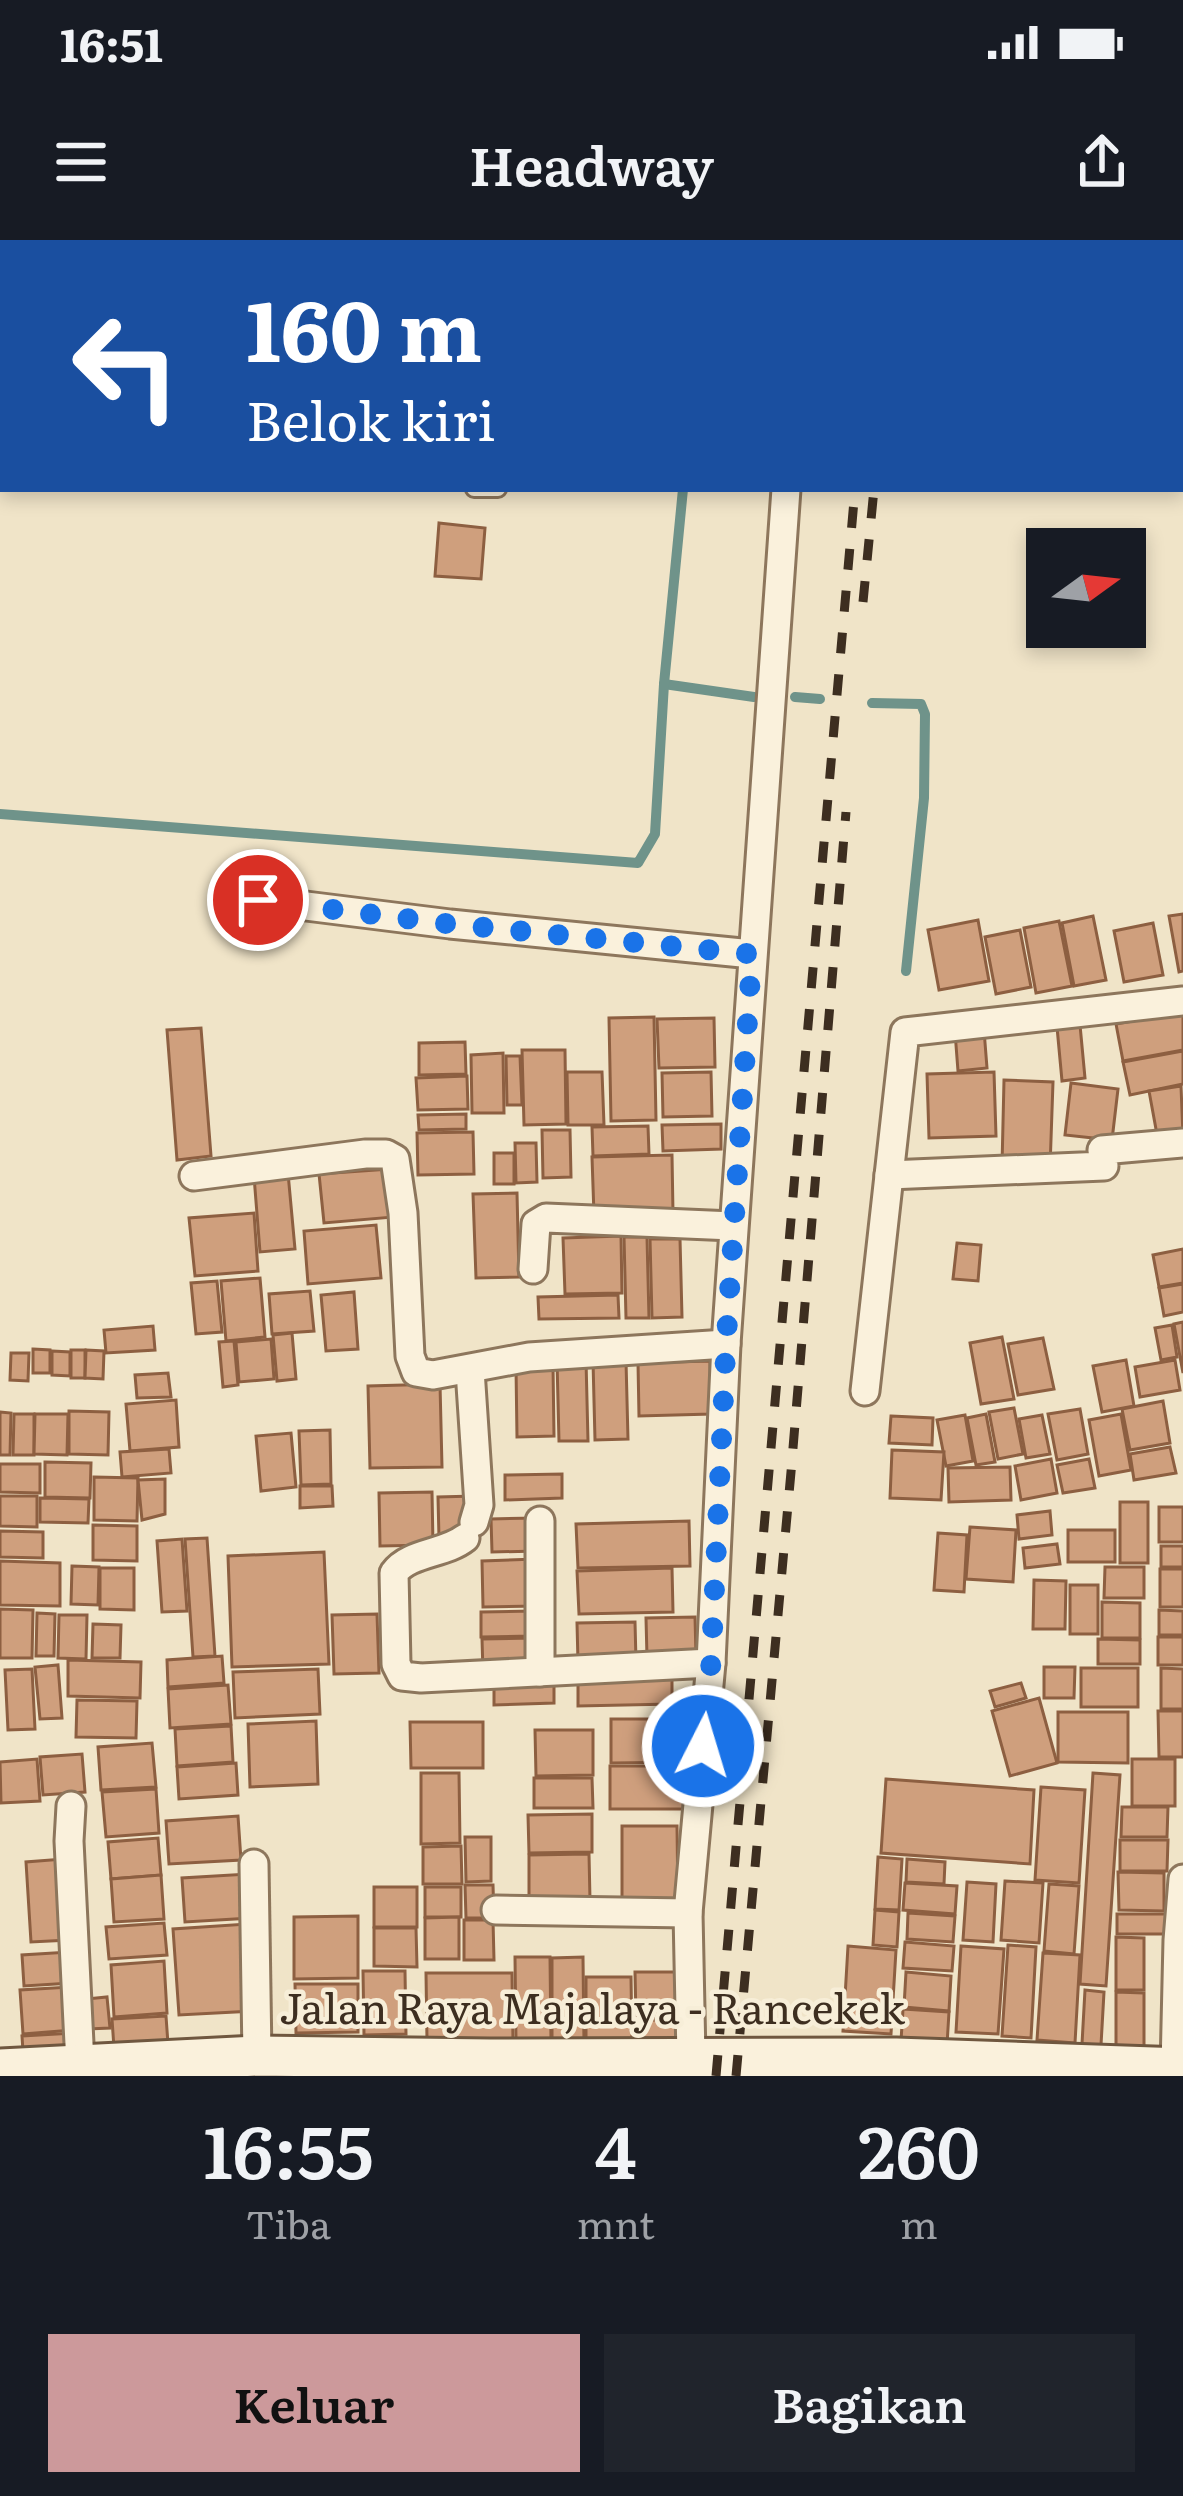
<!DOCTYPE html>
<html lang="id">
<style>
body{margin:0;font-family:Literata,serif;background:#20242c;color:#f1f3f6;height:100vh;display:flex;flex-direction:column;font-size:45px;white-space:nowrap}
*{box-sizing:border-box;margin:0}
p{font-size:39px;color:#9ea1a6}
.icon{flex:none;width:66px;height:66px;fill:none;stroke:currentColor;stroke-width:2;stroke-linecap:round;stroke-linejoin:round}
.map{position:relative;height:1836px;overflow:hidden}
.panel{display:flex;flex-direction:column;background:#171b24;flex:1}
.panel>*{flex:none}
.top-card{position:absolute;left:0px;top:0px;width:1185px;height:252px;box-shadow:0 6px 18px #0003;background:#1a4fa0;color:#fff;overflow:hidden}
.needle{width:78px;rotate:75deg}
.tools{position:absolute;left:1026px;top:288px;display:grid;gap:24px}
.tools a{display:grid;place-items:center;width:120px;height:120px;border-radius:0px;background:#171b24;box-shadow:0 6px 18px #0003;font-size:60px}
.pin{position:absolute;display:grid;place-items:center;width:102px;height:102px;color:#fff;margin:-51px;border:6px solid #fff;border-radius:50%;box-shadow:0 3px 12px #0007}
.me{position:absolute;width:132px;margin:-66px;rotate:5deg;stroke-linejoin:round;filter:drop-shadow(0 0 9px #0008)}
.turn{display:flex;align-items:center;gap:42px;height:252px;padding:0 48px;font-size:54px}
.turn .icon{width:156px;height:156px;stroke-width:2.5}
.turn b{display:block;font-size:84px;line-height:102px}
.eta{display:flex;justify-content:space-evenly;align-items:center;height:204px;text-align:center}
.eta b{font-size:72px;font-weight:600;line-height:84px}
.cta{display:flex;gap:24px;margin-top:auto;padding:24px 48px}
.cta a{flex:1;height:138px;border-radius:0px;background:#cc999b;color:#111;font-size:48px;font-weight:600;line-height:138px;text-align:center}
.cta a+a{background:#20242c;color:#f1f3f6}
.status{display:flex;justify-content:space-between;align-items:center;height:84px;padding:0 60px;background:#171b24;direction:ltr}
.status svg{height:33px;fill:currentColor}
header{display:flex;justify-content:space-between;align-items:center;height:156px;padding:0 48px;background:#171b24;font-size:54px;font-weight:600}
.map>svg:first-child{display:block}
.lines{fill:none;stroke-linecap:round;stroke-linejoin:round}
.stream{stroke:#6f938a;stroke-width:10}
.building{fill:#cf9f7d;stroke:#8d5f41;stroke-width:3}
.lane-casing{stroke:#8d765c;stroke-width:20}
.street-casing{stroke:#8d765c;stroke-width:33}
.secondary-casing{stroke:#6f573f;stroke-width:45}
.lane{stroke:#faf1dc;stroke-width:14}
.street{stroke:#faf1dc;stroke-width:27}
.secondary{stroke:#faf1dc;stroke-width:39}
.rail{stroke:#3d2e20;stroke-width:9;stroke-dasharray:21 21;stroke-linecap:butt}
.route{stroke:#1a73e8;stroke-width:21;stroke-dasharray:0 37.8}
.labels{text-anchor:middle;stroke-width:9;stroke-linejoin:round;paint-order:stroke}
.street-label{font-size:42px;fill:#3d2e20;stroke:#f7eed8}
</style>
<div class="status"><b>16:51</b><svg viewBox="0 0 49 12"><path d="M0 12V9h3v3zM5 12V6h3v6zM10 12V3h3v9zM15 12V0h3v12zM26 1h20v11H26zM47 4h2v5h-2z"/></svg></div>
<header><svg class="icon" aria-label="menu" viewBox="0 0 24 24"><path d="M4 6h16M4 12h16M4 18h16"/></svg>Headway<svg class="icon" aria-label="share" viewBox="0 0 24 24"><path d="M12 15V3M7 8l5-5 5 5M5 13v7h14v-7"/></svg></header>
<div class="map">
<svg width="1183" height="1836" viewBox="0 0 1183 1836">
<rect width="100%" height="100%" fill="#f0e4c8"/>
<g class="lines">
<g class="stream">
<polyline points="707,3 707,0"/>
<polyline points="664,444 754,457"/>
<polyline points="795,457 820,459"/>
<polyline points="872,463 921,464 925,474 924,558 906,731"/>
<polyline points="0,574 638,623 655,594 664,444 683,249"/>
</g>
</g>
<g class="building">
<polygon points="0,0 502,0 501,3 3,3 3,157 0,157"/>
<polygon points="439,283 485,288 481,339 435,336"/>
<polygon points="1183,674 1183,731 1179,732 1169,676"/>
<polygon points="1093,676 1106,740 1074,746 1062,683"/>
<polygon points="978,680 989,741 939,750 928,690"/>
<polygon points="1059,681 1072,746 1036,753 1024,688"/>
<polygon points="1153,683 1163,735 1124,742 1114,691"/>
<polygon points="1020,690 1031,747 996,754 985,697"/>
<polygon points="1183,772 1183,810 1123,821 1116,784"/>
<polygon points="654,777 656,880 611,881 609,778"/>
<polygon points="714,778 715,827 659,828 657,779"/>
<polygon points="1080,785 1085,838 1062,841 1057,787"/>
<polygon points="201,788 211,916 177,920 167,790"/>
<polygon points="984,790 987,828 958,831 955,792"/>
<polygon points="465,802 466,834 419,835 419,803"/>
<polygon points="522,810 565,810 566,884 524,885"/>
<polygon points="1183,811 1183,844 1130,855 1123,822"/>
<polygon points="503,813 504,873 472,873 471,815"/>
<polygon points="506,816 520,816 522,865 507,865"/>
<polygon points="567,832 602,832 604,885 568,885"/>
<polygon points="711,832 712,876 663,877 662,833"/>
<polygon points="994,832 996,896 929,898 927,834"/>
<polygon points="467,836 468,869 418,870 416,838"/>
<polygon points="1004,840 1053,842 1050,928 1002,926"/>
<polygon points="1071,843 1118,849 1112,900 1065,895"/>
<polygon points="1181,846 1183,896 1158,900 1149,851"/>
<polygon points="466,874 466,889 419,890 418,875"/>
<polygon points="721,884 721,909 663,911 662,885"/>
<polygon points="648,886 649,914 593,916 592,887"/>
<polygon points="542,890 570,890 571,937 543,938"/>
<polygon points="473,892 474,934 418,935 417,893"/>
<polygon points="515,903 536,903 537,942 516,943"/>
<rect x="494" y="913" width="20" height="31"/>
<polygon points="672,915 673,973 594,975 592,917"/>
<polygon points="390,929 394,977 324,983 319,934"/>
<polygon points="288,933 295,1009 260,1012 254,936"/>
<polygon points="517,953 519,1037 476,1038 473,954"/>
<polygon points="254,973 258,1031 195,1036 189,978"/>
<polygon points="376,985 381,1038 308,1044 304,991"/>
<polygon points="621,996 622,1053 565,1054 563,998"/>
<polygon points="624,997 647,997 649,1078 626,1078"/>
<polygon points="650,999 680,999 682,1077 652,1078"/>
<polygon points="957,1003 981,1005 978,1041 953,1039"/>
<polygon points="1183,1009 1183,1043 1159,1047 1153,1015"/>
<polygon points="260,1038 265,1097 226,1101 221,1041"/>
<polygon points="217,1041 222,1092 196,1094 191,1043"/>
<polygon points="1183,1044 1183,1072 1164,1076 1159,1048"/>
<polygon points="310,1051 314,1091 272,1094 269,1054"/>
<polygon points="354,1052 358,1109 326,1111 321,1055"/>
<polygon points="618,1055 619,1078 539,1079 538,1057"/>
<polygon points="1183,1082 1183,1133 1174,1084"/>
<polygon points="1172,1085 1177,1117 1161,1120 1155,1088"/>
<polygon points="153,1086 155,1110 106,1113 104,1090"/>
<polygon points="292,1093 296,1139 277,1141 273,1095"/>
<polygon points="1002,1097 1014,1159 981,1164 970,1103"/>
<polygon points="1043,1098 1054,1149 1018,1155 1008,1104"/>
<polygon points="271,1099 274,1139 239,1142 236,1102"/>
<polygon points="234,1101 238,1145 223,1147 219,1102"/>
<polygon points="33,1109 50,1110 50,1133 33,1133"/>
<rect x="71" y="1110" width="14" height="28"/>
<polygon points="86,1110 104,1111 103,1139 85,1138"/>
<polygon points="52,1111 70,1112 70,1136 52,1135"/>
<polygon points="11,1113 29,1113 28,1141 10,1140"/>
<polygon points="586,1120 588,1201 559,1201 557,1121"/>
<polygon points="1126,1120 1134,1166 1102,1172 1093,1126"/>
<polygon points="1175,1120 1180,1150 1140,1157 1135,1127"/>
<polygon points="593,1121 626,1121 628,1199 595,1200"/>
<polygon points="710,1121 711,1174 639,1176 638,1123"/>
<polygon points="553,1126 554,1196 517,1197 516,1127"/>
<polygon points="168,1133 171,1157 137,1158 135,1135"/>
<polygon points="440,1144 442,1227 370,1228 368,1146"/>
<polygon points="176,1160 179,1207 130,1211 126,1164"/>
<polygon points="1163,1161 1170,1203 1130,1210 1122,1169"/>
<polygon points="1014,1168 1023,1214 998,1219 989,1172"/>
<polygon points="1080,1169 1088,1214 1057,1220 1048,1174"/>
<polygon points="69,1171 109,1172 108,1215 69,1214"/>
<polygon points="0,1172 11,1173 10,1215 0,1215"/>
<polygon points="14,1174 34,1174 34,1215 13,1215"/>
<polygon points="35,1174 68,1174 67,1215 34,1214"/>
<polygon points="986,1174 995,1222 976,1225 967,1178"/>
<polygon points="1121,1174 1131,1230 1099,1236 1089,1180"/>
<polygon points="965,1175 973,1221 946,1226 937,1180"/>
<polygon points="1042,1175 1050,1214 1026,1218 1019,1179"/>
<polygon points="891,1176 933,1178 932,1205 889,1203"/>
<polygon points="330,1190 331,1244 301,1245 299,1191"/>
<polygon points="291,1193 296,1247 261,1251 256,1196"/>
<polygon points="1170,1207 1176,1233 1134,1240 1130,1214"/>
<polygon points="169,1209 171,1233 122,1237 120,1212"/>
<polygon points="892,1210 944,1212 941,1260 890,1258"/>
<polygon points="1051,1219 1057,1253 1021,1260 1015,1226"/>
<polygon points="1089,1219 1095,1248 1063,1253 1057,1225"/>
<polygon points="45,1222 91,1223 90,1258 45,1257"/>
<polygon points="0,1224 40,1224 40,1253 0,1252"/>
<polygon points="1010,1227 1011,1260 949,1262 948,1228"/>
<polygon points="562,1234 562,1258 505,1260 505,1235"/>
<polygon points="94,1237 138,1238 137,1281 94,1280"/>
<polygon points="165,1239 165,1274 142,1280 138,1240"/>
<polygon points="300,1246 332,1246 333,1266 300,1268"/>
<polygon points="432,1252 433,1305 380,1306 379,1253"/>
<polygon points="0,1256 37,1256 37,1287 0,1286"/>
<polygon points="474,1256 475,1297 439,1298 438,1257"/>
<polygon points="40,1258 89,1259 88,1283 40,1282"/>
<rect x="1120" y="1262" width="28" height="61"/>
<rect x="1159" y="1267" width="24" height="35"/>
<polygon points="1050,1271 1052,1295 1019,1299 1017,1275"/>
<polygon points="536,1278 537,1311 492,1312 491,1279"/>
<polygon points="689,1281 690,1326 578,1328 576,1284"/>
<polygon points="93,1285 137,1286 137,1321 93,1320"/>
<polygon points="970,1287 1016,1290 1013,1342 966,1339"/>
<rect x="1068" y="1290" width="47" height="32"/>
<polygon points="0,1291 43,1292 43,1318 0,1317"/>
<polygon points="938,1293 967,1295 964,1352 934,1350"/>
<polygon points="207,1298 215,1416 193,1417 185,1299"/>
<polygon points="182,1299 187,1371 162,1372 157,1301"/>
<polygon points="1057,1304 1060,1324 1025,1328 1023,1308"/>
<rect x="1161" y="1306" width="22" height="21"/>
<polygon points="324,1312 329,1424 232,1427 228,1316"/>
<polygon points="536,1319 537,1366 483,1367 482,1321"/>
<polygon points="0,1321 60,1323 60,1366 0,1365"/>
<polygon points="72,1326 99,1327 98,1365 71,1364"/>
<polygon points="1105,1327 1144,1327 1144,1358 1104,1358"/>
<polygon points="100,1328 134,1328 134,1370 100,1369"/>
<polygon points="672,1328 673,1372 579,1374 577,1331"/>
<rect x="1160" y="1329" width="23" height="38"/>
<polygon points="1034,1340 1066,1341 1065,1389 1033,1389"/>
<rect x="1070" y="1345" width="28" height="49"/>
<polygon points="1102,1362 1140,1363 1140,1398 1102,1398"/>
<polygon points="0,1369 33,1370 32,1418 0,1418"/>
<polygon points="1159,1370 1183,1371 1183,1395 1159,1395"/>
<polygon points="532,1371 532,1396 481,1397 481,1372"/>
<polygon points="37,1373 55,1374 54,1416 36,1416"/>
<polygon points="377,1374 379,1433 334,1434 332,1375"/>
<polygon points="59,1375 87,1375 86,1419 58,1418"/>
<polygon points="695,1377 696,1416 647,1417 646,1378"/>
<polygon points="635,1382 636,1421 578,1422 577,1383"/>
<polygon points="93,1384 121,1385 120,1418 92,1418"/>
<rect x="1158" y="1397" width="25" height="28"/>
<polygon points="532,1398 533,1430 483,1432 482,1399"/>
<polygon points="1098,1399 1140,1400 1140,1424 1098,1424"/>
<polygon points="222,1416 224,1443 168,1447 167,1420"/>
<polygon points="68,1420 141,1422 140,1458 68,1456"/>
<polygon points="58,1425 62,1478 40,1479 35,1427"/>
<polygon points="1044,1427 1075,1427 1074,1458 1044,1458"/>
<rect x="1081" y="1428" width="57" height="39"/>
<polygon points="1161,1428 1183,1429 1183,1469 1161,1469"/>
<polygon points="32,1429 35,1489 8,1490 5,1430"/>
<polygon points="318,1429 320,1474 235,1478 233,1432"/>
<polygon points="554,1435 554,1463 494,1465 494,1437"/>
<polygon points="672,1438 672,1464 578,1466 578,1439"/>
<polygon points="1021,1443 1026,1458 995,1467 990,1451"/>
<polygon points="228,1445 231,1484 170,1488 168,1449"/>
<polygon points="1039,1458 1057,1523 1010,1536 992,1471"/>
<polygon points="77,1460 137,1461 136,1498 76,1497"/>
<polygon points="1158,1471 1183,1471 1183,1517 1159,1517"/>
<polygon points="1058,1472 1128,1472 1128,1523 1058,1522"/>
<polygon points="611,1479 696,1479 696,1522 611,1523"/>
<polygon points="316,1481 318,1544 250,1547 248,1484"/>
<polygon points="410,1482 483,1482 483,1528 411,1528"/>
<polygon points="231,1486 233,1522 177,1526 175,1489"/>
<polygon points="535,1490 593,1490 593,1535 536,1536"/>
<polygon points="152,1503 156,1547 101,1550 98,1507"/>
<polygon points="82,1514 85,1552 43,1555 40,1517"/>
<polygon points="37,1519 40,1561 1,1563 0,1522"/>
<rect x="1132" y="1519" width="43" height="47"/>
<polygon points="236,1523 238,1555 179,1559 177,1527"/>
<rect x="610" y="1526" width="76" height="43"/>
<polygon points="421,1533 459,1533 460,1603 421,1604"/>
<polygon points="1093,1533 1120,1535 1106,1746 1080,1744"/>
<polygon points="534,1538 592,1538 593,1568 534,1568"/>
<polygon points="886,1539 1034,1550 1030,1624 881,1613"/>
<polygon points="1041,1547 1085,1550 1079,1643 1035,1640"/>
<polygon points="156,1549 159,1593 106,1597 102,1552"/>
<polygon points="1122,1567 1168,1567 1167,1597 1121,1597"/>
<polygon points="592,1574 592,1612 529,1613 528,1575"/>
<polygon points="238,1576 241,1620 169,1624 166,1581"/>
<polygon points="622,1586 677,1586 678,1663 622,1664"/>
<polygon points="465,1597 491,1597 491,1641 466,1642"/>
<polygon points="158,1598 161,1635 111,1639 108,1602"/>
<polygon points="1120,1600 1168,1600 1167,1631 1120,1631"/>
<polygon points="461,1606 462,1644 423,1644 423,1607"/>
<polygon points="589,1614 590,1660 529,1660 529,1615"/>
<polygon points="878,1617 902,1619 899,1670 875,1669"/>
<polygon points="63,1619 69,1700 31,1702 26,1622"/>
<polygon points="907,1619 945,1622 944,1644 906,1642"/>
<polygon points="1118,1632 1164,1633 1164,1671 1119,1670"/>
<polygon points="248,1634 251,1678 185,1682 182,1638"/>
<polygon points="161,1635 164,1679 114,1682 111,1639"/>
<polygon points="1005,1641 1043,1643 1039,1703 1001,1700"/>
<polygon points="967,1642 996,1644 993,1702 963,1700"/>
<polygon points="905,1643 957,1646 955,1674 903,1670"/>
<polygon points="1049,1644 1079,1646 1074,1714 1044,1711"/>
<polygon points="465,1645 493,1645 494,1678 466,1678"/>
<rect x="374" y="1647" width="43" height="40"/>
<rect x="425" y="1647" width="36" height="30"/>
<polygon points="875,1670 899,1672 897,1707 873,1705"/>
<polygon points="908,1673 955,1676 953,1702 907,1699"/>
<polygon points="1117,1674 1168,1674 1167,1694 1117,1694"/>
<polygon points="358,1676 358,1738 294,1739 294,1677"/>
<polygon points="459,1677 459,1719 425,1719 425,1678"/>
<polygon points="464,1680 493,1680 494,1720 464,1720"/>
<polygon points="164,1683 167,1715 109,1719 106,1687"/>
<polygon points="247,1684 253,1771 179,1775 173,1689"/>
<polygon points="374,1688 416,1688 417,1727 374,1726"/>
<polygon points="1116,1697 1144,1698 1144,1750 1116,1750"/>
<polygon points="905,1702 954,1706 952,1731 903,1728"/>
<polygon points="1008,1705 1036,1707 1031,1798 1002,1796"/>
<polygon points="848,1706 896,1710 891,1794 843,1791"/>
<polygon points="961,1706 1004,1709 998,1794 956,1792"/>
<polygon points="69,1712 71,1743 24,1746 22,1715"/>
<polygon points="1043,1713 1080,1715 1075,1803 1037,1800"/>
<polygon points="515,1717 550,1717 551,1801 516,1801"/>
<polygon points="583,1717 584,1804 552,1805 552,1718"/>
<polygon points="164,1721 167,1773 114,1777 111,1725"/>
<polygon points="363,1731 405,1731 406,1794 364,1795"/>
<polygon points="635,1732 681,1732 682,1778 636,1778"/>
<polygon points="906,1732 951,1736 949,1771 904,1767"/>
<polygon points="426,1733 512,1733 513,1801 427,1801"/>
<polygon points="586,1737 631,1737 632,1803 586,1804"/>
<polygon points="295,1744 358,1744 358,1792 296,1793"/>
<polygon points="70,1747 73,1790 23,1794 20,1750"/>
<polygon points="1085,1750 1104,1752 1101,1805 1082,1804"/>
<polygon points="1116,1752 1144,1753 1144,1817 1116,1816"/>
<polygon points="107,1757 110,1788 88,1789 86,1759"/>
<polygon points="903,1769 949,1772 947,1805 901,1801"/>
<polygon points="166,1776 168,1804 114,1808 112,1779"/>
<polygon points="638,1780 682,1780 682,1808 639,1809"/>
<polygon points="74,1793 76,1823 24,1827 22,1796"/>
</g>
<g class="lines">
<defs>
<g id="lane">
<polyline points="559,3 559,0"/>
<polyline points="0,207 3,207"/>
<polyline points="474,249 498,249"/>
</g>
<g id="street">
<polyline points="806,3 807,0"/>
<polyline points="258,660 450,684 752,714"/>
<polyline points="889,935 1104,926 1102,910 1183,903"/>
<polyline points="194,936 365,914 386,914 395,919 403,973 410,1116 416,1132 433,1135 529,1117 726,1104"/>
<polyline points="533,1029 536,984 546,978 733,986"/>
<polyline points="470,1130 479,1265 474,1282"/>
<polyline points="865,1151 905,792 1183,761"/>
<path d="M465 1298C445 1314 409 1312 394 1333L396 1424 402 1436 421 1438 711 1423"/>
<polyline points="540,1432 540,1281"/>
<polyline points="71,1566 69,1601 80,1824"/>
<polyline points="254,1624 257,1816"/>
<polyline points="496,1670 688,1673"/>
<polyline points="691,1817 688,1673 711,1423 726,1104 786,249"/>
<polyline points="1175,1828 1178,1700 1183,1639"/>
</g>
<polyline id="secondary" points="0,1829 257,1816 490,1819 896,1818 1183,1828"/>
</defs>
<use href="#lane" class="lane-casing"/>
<use href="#street" class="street-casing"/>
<use href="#secondary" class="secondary-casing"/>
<use href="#lane" class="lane"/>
<use href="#street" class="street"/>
<use href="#secondary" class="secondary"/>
<g class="rail">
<polyline points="875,3 875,0"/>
<polyline points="897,3 897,0"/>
<polyline points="863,362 874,249"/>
<polyline points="716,1836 855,249"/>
<polyline points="736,1836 791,1232 846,572"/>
</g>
</g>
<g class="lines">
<polyline class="route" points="258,660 450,684 752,714 726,1104 711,1423 703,1506"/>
</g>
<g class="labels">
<g class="street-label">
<text x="592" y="1784">Jalan Raya Majalaya - Rancekek</text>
</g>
</g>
</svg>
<div class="tools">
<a><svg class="needle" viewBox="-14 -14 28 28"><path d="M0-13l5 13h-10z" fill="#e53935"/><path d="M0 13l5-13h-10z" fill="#9ea1a6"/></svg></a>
</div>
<div class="pin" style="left:258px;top:660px;background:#d93025"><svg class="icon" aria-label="arrive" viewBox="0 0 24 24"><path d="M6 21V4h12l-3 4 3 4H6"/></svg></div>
<svg class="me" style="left:703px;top:1506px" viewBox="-20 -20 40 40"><circle r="17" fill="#1a73e8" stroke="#fff" stroke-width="3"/><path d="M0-11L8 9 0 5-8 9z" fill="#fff"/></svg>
<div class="top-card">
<div class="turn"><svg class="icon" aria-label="left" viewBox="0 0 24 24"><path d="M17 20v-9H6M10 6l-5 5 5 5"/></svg><div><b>160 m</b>Belok kiri</div></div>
</div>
</div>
<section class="panel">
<div class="eta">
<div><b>16:55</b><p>Tiba</p></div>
<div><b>4</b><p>mnt</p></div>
<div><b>260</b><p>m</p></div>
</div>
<div class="cta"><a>Keluar</a><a>Bagikan</a></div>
</section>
